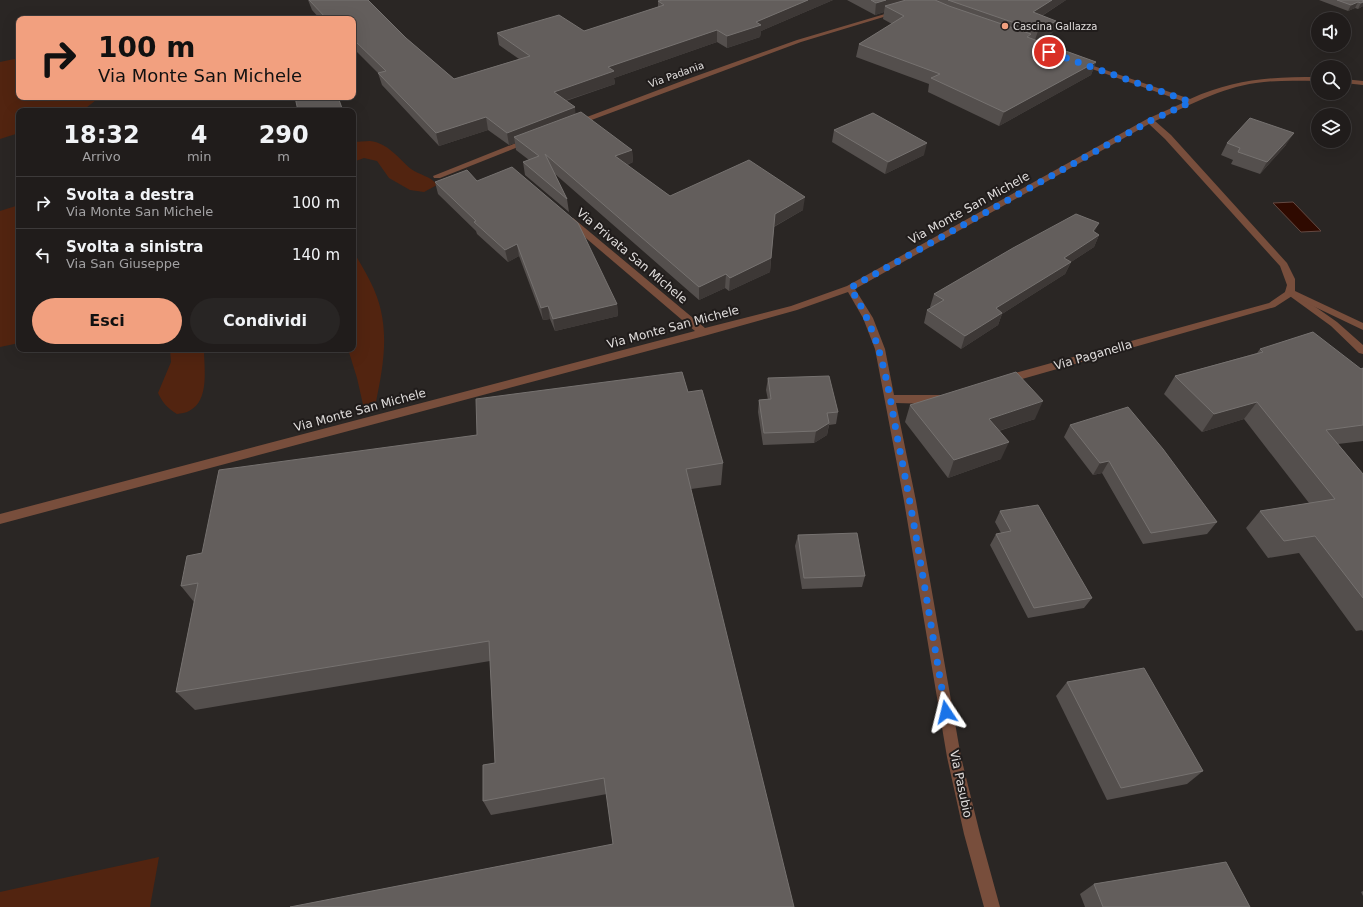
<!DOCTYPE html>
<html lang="it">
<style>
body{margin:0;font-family:"DejaVu Sans",sans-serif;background:#282524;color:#f1f3f6;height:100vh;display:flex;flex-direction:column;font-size:15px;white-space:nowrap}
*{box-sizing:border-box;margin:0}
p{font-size:13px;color:#a2a1a3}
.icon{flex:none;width:22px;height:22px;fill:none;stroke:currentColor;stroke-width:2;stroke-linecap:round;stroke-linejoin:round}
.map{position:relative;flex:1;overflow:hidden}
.side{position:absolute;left:16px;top:108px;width:340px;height:244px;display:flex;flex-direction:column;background:#201c1b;border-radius:8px;box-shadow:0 4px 16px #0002,0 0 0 1px #3d3a3a}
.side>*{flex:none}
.banner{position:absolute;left:16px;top:16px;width:340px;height:84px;border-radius:8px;box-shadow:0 4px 16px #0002,0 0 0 1px #3d3a3a;background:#f2a07f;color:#111;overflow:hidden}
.buttons{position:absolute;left:1311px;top:12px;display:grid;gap:8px}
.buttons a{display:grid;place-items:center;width:40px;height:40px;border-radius:50%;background:#201c1b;box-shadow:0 4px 16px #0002,0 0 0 1px #3d3a3a;font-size:20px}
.pin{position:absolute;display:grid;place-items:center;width:34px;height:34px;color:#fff;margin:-17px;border:2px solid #fff;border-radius:50%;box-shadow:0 1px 4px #0007}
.me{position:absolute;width:44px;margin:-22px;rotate:350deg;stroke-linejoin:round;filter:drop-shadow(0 0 3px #0008)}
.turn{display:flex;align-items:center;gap:14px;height:84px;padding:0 16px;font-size:18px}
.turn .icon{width:52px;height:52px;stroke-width:2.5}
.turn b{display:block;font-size:28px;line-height:34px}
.eta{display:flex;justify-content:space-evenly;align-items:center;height:68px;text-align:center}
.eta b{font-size:24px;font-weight:800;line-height:28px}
.button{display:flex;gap:8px;margin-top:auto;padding:8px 16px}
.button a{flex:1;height:46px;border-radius:24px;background:#f2a07f;color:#111;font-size:16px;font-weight:800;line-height:46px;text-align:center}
.button a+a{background:#282524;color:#f1f3f6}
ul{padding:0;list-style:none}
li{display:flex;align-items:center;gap:12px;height:52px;padding:0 16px;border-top:1px solid #3d3a3a}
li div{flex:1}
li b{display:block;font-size:15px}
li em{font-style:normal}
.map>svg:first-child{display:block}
.green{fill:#522410}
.water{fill:#2f0a00;stroke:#644942}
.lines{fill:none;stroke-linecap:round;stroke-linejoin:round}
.service{fill:#784e3c;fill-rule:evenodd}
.minor{fill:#784e3c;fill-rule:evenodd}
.wall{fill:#544f4d}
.shaded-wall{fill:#3d3836}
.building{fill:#635e5c;stroke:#767270}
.route{stroke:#1a73e8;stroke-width:7;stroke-dasharray:0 12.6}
.poi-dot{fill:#f2a07f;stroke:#201c1b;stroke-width:1.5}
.labels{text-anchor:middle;stroke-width:4;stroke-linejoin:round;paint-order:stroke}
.far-poi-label{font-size:10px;fill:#e0dddc;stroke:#201c1b;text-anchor:start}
.far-street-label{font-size:10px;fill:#e0dddc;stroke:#201c1b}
.street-label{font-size:12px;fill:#e0dddc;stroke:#201c1b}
</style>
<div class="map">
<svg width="1363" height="907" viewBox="0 0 1363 907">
<rect width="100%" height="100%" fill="#2a2624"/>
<g class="green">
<polygon points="19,58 19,97 100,97 82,111 19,111 19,133 0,139 0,62"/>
<path d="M370 141C388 143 398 158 411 169 419 175 431 176 437 185L424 192 410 190 389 178 377 161 364 158 353 162V142Z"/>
<polygon points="19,205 19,343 0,347 0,211"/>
<path d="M353 251C359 261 365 271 370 281 392 323 384 363 375 407L364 409 357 378 348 349H353Z"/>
<path d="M170 349H204C204 368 210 401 189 411 186 413 181 413 177 414 167 408 163 403 158 393L171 362Z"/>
<polygon points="159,857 150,907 0,907 0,892"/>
</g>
<polygon class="water" points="1293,202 1321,231 1301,232 1273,203"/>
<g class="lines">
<polygon class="service" points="1290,289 1337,322 1363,345 1363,354 1359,353 1331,326 1287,294 1285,292 1287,290"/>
<g class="minor">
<polygon points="895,11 900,12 801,42 578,125 575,125 571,123 682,81 797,40"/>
<path d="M1078 62H1082L1190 99C1235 79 1270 77 1318 77V81C1297 81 1276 80 1256 83 1220 88 1188 106 1155 121L1171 135 1287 263 1295 279V291L1363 323V330L1292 296 1275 307 1005 384 1001 383 1000 380 1001 377 1269 303 1285 292 1287 285 1280 266 1165 139 1149 124 855 289 873 318 885 349 894 395H944L945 398 944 401 931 404 896 403 916 501 961 757 980 834 1000 907H984L964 834 947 757 904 501 875 349 863 318 848 292 797 310 704 336 0 524V514L695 331 567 222 566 220 567 218H573L705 328 791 306 847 286 1147 119 1185 102 1078 64Z"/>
<polygon points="1344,79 1363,81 1363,85 1344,83"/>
<polygon points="526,139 532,139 533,141 440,178 434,178 433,176"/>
</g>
</g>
<g class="wall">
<polygon points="308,0 368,0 406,38 454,79 519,59 499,45 497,33 584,31 658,7 658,1 663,0 833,0 761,31 760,37 727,48 717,42 614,78 615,84 566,101 575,107 575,114 632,150 633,162 627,165 670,196 803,210 774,227 770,272 729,291 725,288 699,300 555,174 567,199 569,212 525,175 523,162 529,160 516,150 515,143 509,145 488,130 439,146 382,85 378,73 353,48 353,19 320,19 312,10"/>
<polygon points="847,0 1066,0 1042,16 1056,21 1052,33 1038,41 1096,62 1091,75 999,126 928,92 929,84 856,57 859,44 892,24 883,19 884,12 875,15"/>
<polygon points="1319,0 1363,0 1363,6 1358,9 1355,8 1348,11"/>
<polygon points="834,130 924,155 885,174 832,142"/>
<polygon points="1227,143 1286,145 1260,174 1231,164 1233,160 1221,155"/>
<polygon points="477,181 617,304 618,316 555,331 550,319 543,320 519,256 508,262 477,234 476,231 438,194 435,182"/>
<polygon points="1095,232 1099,235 1094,247 1071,262 1065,274 1002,314 998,325 961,349 924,323 927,310 932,308 930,307 934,294"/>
<polygon points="1260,349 1361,369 1363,368 1363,441 1338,444 1363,474 1363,632 1362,630 1356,631 1299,553 1268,558 1246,528 1260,511 1309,503 1244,419 1202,432 1164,394 1175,376 1257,353"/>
<polygon points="768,378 838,412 836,424 829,425 827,435 814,443 763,445 758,412 759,400 768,400 766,390"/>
<polygon points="688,392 723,463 721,485 691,489 613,844 607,794 491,815 483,801 495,763 490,661 195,710 176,692 194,602 181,586 202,553 477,435"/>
<polygon points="910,405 1035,419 999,431 1001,459 948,478 905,422"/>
<polygon points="1070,425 1217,522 1207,534 1143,544 1102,473 1093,475 1064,437"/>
<polygon points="1000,511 1092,598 1084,608 1028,618 990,545 996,534 1001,533 995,522"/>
<polygon points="798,535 865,576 862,587 802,589 795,546"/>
<polygon points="1067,682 1203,771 1187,784 1107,800 1056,696"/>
<polygon points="1094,884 1250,907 1085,907 1080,894"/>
<polygon points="1363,891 1363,896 1361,892"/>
</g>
<g class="shaded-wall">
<polygon points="808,0 833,0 761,31 760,37 727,48 727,36 756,22"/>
<polygon points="886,0 919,0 885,6 884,12 875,15 876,3"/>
<polygon points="1052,0 1066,0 1029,24 1033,12"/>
<polygon points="1358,2 1355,8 1348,11 1351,5"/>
<polygon points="1363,2 1363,6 1358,9 1361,3"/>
<polygon points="1056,21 1052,33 1034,43 1038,31"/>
<polygon points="717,30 717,42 614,78 615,84 555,104 554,92 608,67"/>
<polygon points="1096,62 1091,75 999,126 1004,112"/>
<polygon points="575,107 576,120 514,137 515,143 509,145 507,133"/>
<polygon points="486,117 488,130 439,146 436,133"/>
<polygon points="1294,133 1286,145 1260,174 1267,162"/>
<polygon points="927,143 924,155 885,174 888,162"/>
<polygon points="632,150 633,162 616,169 615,156"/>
<polygon points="805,197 803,210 773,227 775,214"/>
<polygon points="1099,223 1093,235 1099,235 1094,247 1071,262 1065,274 1002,314 998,325 961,349 965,336 996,308 1064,258 1093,231"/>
<polygon points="517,244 519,256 508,262 505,250"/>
<polygon points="771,258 770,272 729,291 730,278"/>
<polygon points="726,274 725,288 699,300 699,287"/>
<polygon points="617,304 618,316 555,331 553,319"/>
<polygon points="548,306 550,319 543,320 541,308"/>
<polygon points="1043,401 1035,419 982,436 989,419"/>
<polygon points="1257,402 1244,419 1202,432 1214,414"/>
<polygon points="829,423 827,435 814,443 816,431"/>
<polygon points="1009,442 1001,459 948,478 954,460"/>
<polygon points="1109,461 1102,473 1093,475 1100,463"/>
</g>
<g class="building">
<polygon points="309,0 368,0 406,38 454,79 530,56 497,33 559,15 584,31 664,5 658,1 663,0 808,0 756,22 761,25 727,36 717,30 608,67 614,71 554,92 575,107 507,133 486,117 436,133 378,73 386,71 353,39 353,19 327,19"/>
<polygon points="871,0 886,0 876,3"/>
<polygon points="906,0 935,0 949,6 1031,34 1027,37 1096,62 1004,112 931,78 940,74 859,44 904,16 885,6"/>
<polygon points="948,0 1052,0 1033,12 1056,21 1038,31"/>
<polygon points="1337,0 1363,0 1363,2 1361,3 1358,2 1351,5"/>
<polygon points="295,97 338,97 343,111 298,111"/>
<polygon points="581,112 632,150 615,156 670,196 749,160 805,197 775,214 771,258 730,278 726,274 699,287 545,154 567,199 523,162 539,156 514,137"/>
<polygon points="873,113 927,143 888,162 834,130"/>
<polygon points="1250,118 1294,133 1267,162 1238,152 1240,148 1227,143"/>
<polygon points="512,167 578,223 617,304 553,319 548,306 541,308 517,244 505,250 474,222 476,221 435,182 467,170 477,181"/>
<polygon points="1076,214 1099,223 1093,231 1099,235 1064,258 1071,262 996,308 1002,313 965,336 927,310 944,300 934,294 1013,248"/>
<polygon points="1313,332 1361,369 1363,368 1363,425 1326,430 1363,474 1363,598 1315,536 1284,541 1260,511 1335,499 1257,402 1214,414 1175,376 1263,352 1260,349"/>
<polygon points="682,372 688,392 702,390 723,463 686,469 794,907 290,907 613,844 604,778 483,801 483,765 495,763 489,641 176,692 198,583 181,586 187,556 202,553 219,470 477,435 476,399"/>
<polygon points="1016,372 1043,401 989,419 1009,442 954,460 910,405"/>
<polygon points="829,376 838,412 827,413 829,423 816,431 764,433 759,400 771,399 768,378"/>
<polygon points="1128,407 1163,449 1217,522 1151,533 1109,461 1100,463 1070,425"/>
<polygon points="1038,505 1092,598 1034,608 996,534 1011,531 1000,511"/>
<polygon points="857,533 865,576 804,578 798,535"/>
<polygon points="1144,668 1203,771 1121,788 1067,682"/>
<polygon points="1226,862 1250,907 1103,907 1094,884"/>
</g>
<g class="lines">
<path class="route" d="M946 712C930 623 917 534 899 446 888 390 883 337 850 288L1150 121 1191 102 1049 52"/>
</g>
<circle class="poi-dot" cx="1005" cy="26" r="4"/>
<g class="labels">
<g class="far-poi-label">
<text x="1013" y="30">Cascina Gallazza</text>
</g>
<g class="far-street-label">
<text transform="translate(676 74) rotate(-20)" y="4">Via Padania</text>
</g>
<g class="street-label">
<text transform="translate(969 208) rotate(-29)" y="4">Via Monte San Michele</text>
<text transform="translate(632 256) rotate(40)" y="4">Via Privata San Michele</text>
<text transform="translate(673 327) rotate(-15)" y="4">Via Monte San Michele</text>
<text transform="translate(1093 355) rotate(-16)" y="4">Via Paganella</text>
<text transform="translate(360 410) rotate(-15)" y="4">Via Monte San Michele</text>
<text transform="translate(961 784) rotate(78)" y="4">Via Pasubio</text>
</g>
</g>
</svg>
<div class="buttons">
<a><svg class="icon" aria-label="sound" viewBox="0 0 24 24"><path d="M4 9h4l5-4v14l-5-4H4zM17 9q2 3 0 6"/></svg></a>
<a><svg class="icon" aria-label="search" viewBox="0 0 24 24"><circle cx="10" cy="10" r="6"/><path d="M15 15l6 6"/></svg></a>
<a><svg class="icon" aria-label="layers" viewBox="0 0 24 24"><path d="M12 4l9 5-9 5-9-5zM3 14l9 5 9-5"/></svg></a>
</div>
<div class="pin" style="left:1049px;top:52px;background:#d93025"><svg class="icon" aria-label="arrive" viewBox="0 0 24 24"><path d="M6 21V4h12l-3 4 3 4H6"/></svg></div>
<svg class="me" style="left:946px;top:712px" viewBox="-20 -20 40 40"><path d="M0-17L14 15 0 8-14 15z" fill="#1a73e8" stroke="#fff" stroke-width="4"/></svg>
<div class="banner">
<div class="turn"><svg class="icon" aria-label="right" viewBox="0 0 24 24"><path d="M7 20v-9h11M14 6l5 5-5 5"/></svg><div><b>100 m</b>Via Monte San Michele</div></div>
</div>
<section class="side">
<div class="eta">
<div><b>18:32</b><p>Arrivo</p></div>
<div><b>4</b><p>min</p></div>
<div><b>290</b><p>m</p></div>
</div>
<ul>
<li><svg class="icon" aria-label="right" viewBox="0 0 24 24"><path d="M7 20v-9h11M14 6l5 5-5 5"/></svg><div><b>Svolta a destra</b><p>Via Monte San Michele</p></div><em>100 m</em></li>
<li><svg class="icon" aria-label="left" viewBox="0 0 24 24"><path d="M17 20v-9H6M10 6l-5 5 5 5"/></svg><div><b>Svolta a sinistra</b><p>Via San Giuseppe</p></div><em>140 m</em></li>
</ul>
<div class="button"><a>Esci</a><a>Condividi</a></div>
</section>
</div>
